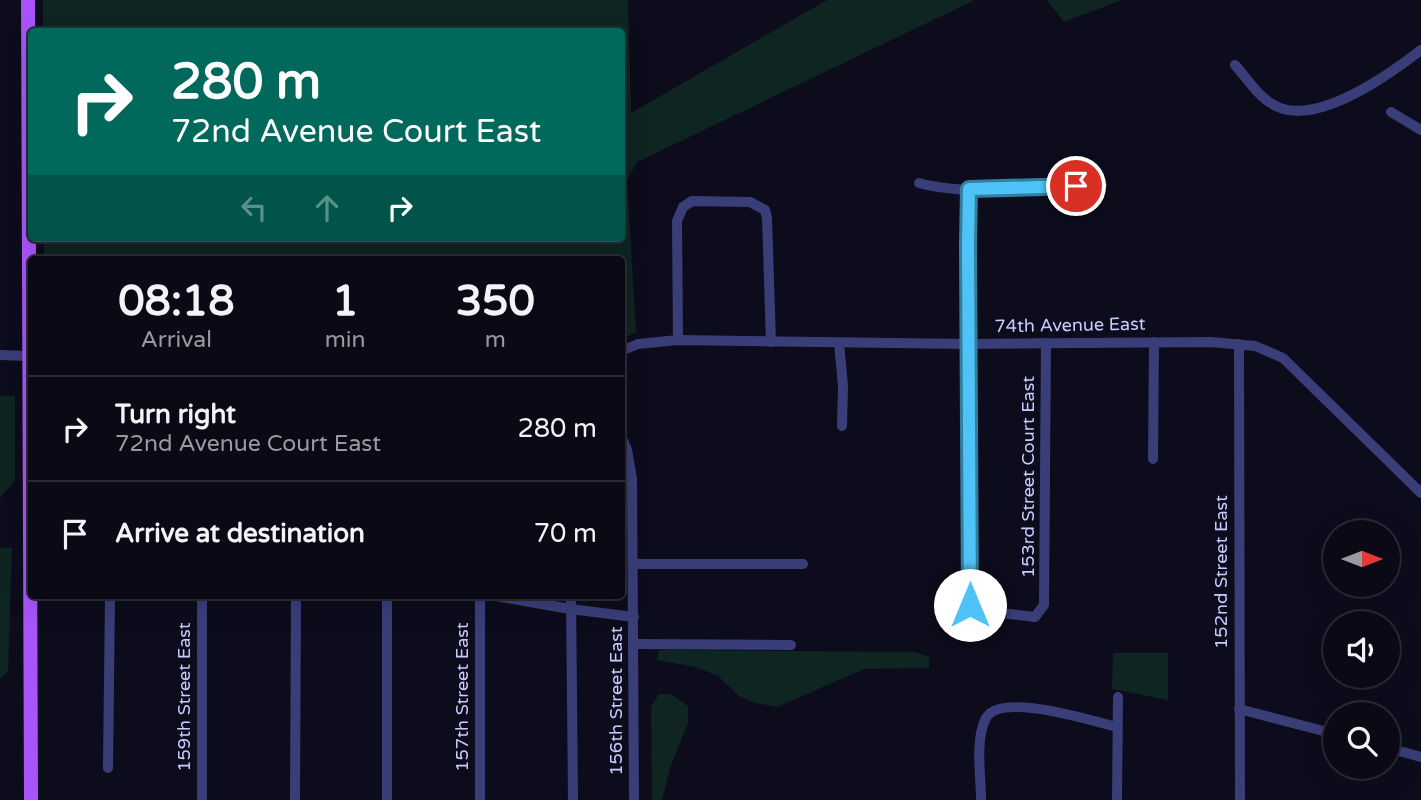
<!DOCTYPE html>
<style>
body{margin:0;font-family:"Varela Round",sans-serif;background:#13121e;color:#f1f3f6;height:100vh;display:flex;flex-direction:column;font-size:26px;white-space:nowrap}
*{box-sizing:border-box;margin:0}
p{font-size:23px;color:#999aa0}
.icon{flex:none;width:38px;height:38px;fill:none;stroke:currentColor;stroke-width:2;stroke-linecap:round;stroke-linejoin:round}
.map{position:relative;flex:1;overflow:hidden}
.side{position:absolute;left:28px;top:256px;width:597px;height:343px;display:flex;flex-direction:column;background:#0a0915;border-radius:7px;box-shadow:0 7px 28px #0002,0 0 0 2px #2a2a34}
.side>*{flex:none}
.guide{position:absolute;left:28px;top:28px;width:597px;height:214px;border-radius:7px;box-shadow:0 7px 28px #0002,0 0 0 2px #2a2a34;background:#00695c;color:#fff;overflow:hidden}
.needle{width:46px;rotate:90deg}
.buttons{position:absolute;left:1323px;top:520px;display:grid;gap:14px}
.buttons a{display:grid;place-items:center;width:77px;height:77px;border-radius:50%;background:#0a0915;box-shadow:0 7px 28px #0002,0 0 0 2px #2a2a34;font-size:35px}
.pin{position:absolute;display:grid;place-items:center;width:60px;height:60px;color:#fff;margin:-30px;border:4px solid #fff;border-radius:50%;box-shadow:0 2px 7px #0007}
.me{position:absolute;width:77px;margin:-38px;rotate:0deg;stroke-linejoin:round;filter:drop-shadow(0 0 5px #0008)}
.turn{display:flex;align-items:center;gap:24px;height:147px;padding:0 28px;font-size:32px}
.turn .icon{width:91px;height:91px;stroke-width:2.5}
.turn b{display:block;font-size:49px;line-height:60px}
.lanes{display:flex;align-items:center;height:66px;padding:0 28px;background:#0003;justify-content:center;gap:35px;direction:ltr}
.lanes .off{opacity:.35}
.eta{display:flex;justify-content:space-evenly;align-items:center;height:119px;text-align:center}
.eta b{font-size:42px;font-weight:700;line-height:49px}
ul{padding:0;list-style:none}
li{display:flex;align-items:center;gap:21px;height:105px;padding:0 28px;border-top:2px solid #2a2a34}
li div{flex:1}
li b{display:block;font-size:26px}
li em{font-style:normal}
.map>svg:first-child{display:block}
.green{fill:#0f2522}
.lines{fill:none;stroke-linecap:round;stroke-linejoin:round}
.minor{stroke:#393e79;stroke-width:10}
.major{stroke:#a755f8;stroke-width:14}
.route-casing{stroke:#337fa1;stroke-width:18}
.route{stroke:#4fc3f7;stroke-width:12}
.labels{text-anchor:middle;stroke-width:7;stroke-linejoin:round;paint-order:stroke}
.street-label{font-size:18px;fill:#c9c9fd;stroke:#0d0c1c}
</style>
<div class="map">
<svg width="1421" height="800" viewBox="0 0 1421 800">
<rect width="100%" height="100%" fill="#0d0c1c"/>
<g class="green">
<polygon points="43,0 628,0 631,113 827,0 975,0 637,162 627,180 636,332 621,340 621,259 44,259 44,238 621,238 621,32 43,31"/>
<polygon points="1047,0 1122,0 1064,22"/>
<polygon points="0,396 15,396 15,480 0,498"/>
<polygon points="0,548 12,548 8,672 0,678"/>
<polygon points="659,650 915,652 929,657 929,668 864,669 777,707 751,702 739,696 718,676 696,667 657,660"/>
<polygon points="1113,653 1168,653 1168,700 1112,689"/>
<polygon points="659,694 671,694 688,706 688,723 670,768 662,800 652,800 651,707"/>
</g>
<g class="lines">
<g class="minor">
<path d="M1235 65C1248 79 1260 100 1278 107 1319 125 1390 74 1421 50"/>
<polyline points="1391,112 1421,130"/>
<path d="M919 183C970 197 1048 187 1102 185"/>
<polyline points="969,189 968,245 970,605 977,610 1035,617 1044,605 1046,343"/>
<polyline points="678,340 677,221 683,207 692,201 750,202 765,210 767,218 771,342"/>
<polyline points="839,343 843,386 842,426"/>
<polyline points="1239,344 1240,800"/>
<polyline points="621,351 638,344 678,340 968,344 1211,342 1255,346 1283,358 1421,493"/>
<polyline points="0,355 29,356"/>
<polyline points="621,436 627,450 632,479 634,800"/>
<polyline points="1153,459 1154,342"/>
<polyline points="634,564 803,564"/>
<polyline points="387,595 387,800"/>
<polyline points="490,595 570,609 634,617"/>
<polyline points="571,595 573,800"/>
<polyline points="634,644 791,645"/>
<polyline points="1239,709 1335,734"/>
<polyline points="1388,748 1421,757"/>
<polyline points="108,768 110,595"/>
<polyline points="202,800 202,595"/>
<polyline points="295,800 296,595"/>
<polyline points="480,800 480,595"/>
<path d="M981 800C981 775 975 743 985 720 996 690 1092 721 1117 727"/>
<polyline points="1117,800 1118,697"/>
</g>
<polyline class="major" points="28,0 31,800"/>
</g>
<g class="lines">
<defs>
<polyline id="route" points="970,605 968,245 969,189 1076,186"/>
</defs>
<use href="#route" class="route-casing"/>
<use href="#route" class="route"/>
</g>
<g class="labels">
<g class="street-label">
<text transform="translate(1070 325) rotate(-1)" y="6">74th Avenue East</text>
<text transform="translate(1028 477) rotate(-90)" y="6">153rd Street Court East</text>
<text transform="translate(1221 572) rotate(-90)" y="6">152nd Street East</text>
<text transform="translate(184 697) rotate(-90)" y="6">159th Street East</text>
<text transform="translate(462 697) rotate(-90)" y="6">157th Street East</text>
<text transform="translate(616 701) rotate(-90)" y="6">156th Street East</text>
</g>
</g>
</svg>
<div class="buttons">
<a><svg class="needle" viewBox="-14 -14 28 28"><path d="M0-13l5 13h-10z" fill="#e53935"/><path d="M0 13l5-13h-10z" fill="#999aa0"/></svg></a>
<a><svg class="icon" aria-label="sound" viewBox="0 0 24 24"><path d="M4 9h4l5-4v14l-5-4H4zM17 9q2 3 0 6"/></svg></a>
<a><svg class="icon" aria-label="search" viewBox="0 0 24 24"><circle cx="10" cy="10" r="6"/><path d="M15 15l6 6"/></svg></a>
</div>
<div class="pin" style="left:1076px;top:186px;background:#d93025"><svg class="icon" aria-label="arrive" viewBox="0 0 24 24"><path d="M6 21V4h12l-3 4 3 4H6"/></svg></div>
<svg class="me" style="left:970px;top:605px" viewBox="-20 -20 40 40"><circle r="19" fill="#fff"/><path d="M0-13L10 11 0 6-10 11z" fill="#4fc3f7"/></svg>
<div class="guide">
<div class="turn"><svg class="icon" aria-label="right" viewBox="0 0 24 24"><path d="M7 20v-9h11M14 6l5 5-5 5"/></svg><div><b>280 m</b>72nd Avenue Court East</div></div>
<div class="lanes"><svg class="icon off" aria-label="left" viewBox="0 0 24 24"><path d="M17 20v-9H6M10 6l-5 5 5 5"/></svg><svg class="icon off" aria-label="ahead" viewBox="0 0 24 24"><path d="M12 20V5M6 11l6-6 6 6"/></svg><svg class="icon" aria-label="right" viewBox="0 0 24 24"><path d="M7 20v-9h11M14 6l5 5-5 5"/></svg></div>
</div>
<section class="side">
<div class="eta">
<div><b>08:18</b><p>Arrival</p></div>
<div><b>1</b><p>min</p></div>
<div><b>350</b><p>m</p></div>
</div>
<ul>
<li><svg class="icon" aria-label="right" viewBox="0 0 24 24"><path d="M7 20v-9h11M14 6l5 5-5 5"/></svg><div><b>Turn right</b><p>72nd Avenue Court East</p></div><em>280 m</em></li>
<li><svg class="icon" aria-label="arrive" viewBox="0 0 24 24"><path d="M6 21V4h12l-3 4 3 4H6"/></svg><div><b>Arrive at destination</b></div><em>70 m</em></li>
</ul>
</section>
</div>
